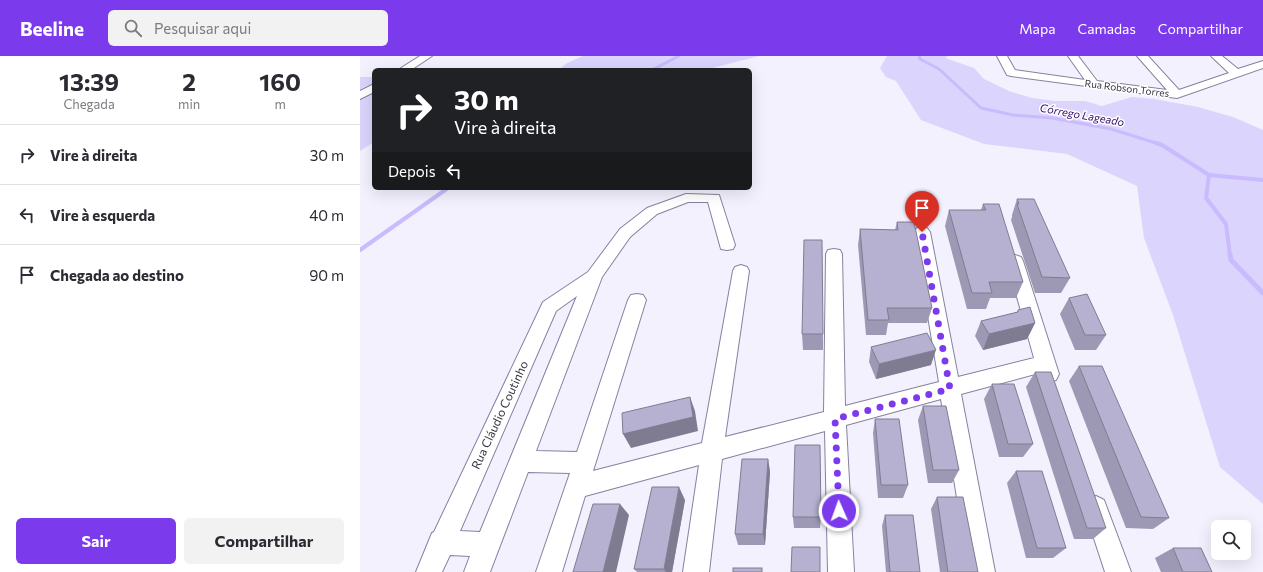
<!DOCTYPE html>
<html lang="pt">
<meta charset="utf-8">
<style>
body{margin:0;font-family:Commissioner,sans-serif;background:#f2f2f3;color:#2b2b33;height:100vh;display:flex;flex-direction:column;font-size:15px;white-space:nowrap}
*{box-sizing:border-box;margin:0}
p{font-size:13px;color:#7c7c81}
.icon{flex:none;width:22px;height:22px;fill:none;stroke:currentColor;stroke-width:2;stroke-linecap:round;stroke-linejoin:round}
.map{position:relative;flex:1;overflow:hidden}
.details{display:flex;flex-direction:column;background:#fff;width:360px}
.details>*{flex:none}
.banner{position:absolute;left:12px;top:12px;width:380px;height:122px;border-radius:6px;box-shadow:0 4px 16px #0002;background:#202124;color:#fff;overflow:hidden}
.buttons{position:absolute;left:851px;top:464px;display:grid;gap:8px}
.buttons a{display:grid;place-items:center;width:40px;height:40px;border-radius:6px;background:#fff;box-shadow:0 4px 16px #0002;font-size:20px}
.pin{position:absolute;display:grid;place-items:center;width:34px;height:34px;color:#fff;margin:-41px -17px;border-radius:50% 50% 50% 0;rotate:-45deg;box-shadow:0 0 4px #0007}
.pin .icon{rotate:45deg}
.me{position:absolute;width:44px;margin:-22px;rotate:358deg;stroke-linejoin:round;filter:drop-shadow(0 0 3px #0008)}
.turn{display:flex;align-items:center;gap:14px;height:84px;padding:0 16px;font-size:18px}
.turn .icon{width:52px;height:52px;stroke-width:2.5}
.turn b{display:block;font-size:28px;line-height:34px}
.then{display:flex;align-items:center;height:38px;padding:0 16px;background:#0003;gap:8px;font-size:15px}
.eta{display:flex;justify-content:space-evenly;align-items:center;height:68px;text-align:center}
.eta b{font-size:24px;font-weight:700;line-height:28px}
.button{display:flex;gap:8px;margin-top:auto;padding:8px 16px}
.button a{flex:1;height:46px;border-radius:6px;background:#7c3aed;color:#fff;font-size:16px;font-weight:700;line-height:46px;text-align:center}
.button a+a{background:#f2f2f3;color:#2b2b33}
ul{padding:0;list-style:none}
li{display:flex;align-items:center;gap:12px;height:60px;padding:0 16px;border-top:1px solid #e1e1e2}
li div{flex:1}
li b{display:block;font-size:15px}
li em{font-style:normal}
header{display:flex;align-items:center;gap:24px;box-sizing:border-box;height:56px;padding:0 20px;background:#7c3aed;color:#fff}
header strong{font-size:19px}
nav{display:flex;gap:22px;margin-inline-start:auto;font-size:14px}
.search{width:280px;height:36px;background:#f2f2f3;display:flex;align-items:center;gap:10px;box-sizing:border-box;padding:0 14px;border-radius:6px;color:#7c7c81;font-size:15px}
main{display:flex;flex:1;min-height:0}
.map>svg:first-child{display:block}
.green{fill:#dbd4fc}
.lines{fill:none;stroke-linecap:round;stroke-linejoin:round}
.stream-far2{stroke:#c9bbfe;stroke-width:3}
.stream-far1{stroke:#c9bbfe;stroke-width:4}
.stream{stroke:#c9bbfe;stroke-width:5}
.minor-casing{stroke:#87819f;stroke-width:2}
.minor{fill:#fff;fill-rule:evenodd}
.wall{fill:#9d98b3}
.shaded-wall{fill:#7f7c92}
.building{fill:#b6b1d0;stroke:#7f7c92}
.route{stroke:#7c3aed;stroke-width:7;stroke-dasharray:0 12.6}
.labels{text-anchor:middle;stroke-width:3;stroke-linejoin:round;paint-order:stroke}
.far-street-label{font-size:10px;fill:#373441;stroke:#fff}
.far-water-label{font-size:11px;font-style:italic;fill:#350d6c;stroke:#fff}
.street-label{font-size:12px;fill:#373441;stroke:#fff}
</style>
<header>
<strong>Beeline</strong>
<div class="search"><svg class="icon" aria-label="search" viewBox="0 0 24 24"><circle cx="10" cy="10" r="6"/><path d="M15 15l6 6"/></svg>Pesquisar aqui</div>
<nav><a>Mapa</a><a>Camadas</a><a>Compartilhar</a></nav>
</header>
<main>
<section class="details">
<div class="eta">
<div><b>13:39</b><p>Chegada</p></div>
<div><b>2</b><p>min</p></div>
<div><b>160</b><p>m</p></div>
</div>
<ul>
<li><svg class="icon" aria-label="right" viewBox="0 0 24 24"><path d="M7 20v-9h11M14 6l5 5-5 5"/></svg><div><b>Vire à direita</b></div><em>30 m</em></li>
<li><svg class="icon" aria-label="left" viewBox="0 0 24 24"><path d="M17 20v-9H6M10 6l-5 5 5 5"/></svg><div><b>Vire à esquerda</b></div><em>40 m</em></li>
<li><svg class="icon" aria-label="arrive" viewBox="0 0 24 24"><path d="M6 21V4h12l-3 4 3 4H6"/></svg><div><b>Chegada ao destino</b></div><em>90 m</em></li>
</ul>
<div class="button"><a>Sair</a><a>Compartilhar</a></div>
</section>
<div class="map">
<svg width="903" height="516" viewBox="0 0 903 516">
<rect width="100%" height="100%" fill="#f3f1fe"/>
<g class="green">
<polygon points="223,0 399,0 345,14 199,14 207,7"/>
<polygon points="527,0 588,0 585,2 614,12 624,23 649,35 672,42 696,45 725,45 742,50 772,41 794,43 838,51 873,61 903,74 903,448 860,411 813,259 784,182 777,130 707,98 624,88 561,64 536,25 526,21 520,12"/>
<polygon points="0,21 14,21 14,86 0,95"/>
</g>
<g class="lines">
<g class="stream-far2">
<polyline points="559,0 560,3 579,13 621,52 653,59 692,62 751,73 799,88"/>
<polyline points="292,14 319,0"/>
</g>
<g class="stream-far1">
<polyline points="796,87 802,89 849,119 903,124"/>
<polyline points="849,119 846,142 866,168 870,199"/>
<polyline points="0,194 88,132"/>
</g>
<polyline class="stream" points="870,198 871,204 903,237"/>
<defs>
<g id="minor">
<polygon points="60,0 72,0 51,14 38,14"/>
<polygon points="637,0 647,0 655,14 725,24 708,0 718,0 737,25 807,34 777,0 788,0 819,34 869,17 851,0 862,0 878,13 903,5 903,12 817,42 651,20 647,19"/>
<polygon points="14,28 14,36 0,43 0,35"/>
<path d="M326 138 359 139 375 189 373 193 367 194 361 193 348 146H328L297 158 270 181 242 221 176 395 217 396 268 244 271 239 277 238 283 239 286 244 233 415 342 387 373 215 375 211 381 209 387 211 389 215 365 381 464 356 466 198 468 194 474 193 480 194 482 198 485 350 579 326 554 176 557 172 562 171 567 172 570 176 598 321 674 302 647 205 649 201 655 199 661 201 663 205 699 318 696 324 689 326 682 324 679 317 601 338 635 516H609L581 343 486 369 494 516H468L465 375 362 403 349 516H323L339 409 225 440 202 516H176L210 417 168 416 130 516H104L110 500 90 499 82 516H56L72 477 74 476 183 246 228 216 260 173 287 152ZM217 240 120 476 100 475 196 255Z"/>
<polygon points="736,440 744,444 771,516 745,516 724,452 728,444"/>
</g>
</defs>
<use href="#minor" class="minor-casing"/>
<use href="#minor" class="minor"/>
</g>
<g class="wall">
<polygon points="657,143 710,222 701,237 675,237 651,164 652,161 652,159"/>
<polygon points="623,148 663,226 656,242 630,242 626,253 607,253 585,170 589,154 621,154"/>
<polygon points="537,166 572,252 567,267 528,267 526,279 506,279 498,189 500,173 535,174"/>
<polygon points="709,242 746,279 736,294 715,294 700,258"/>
<polygon points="658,254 675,267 667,283 623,294 615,280 621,265 657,256"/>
<polygon points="442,278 463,278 463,294 443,294"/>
<polygon points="511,291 571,309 516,323 509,306"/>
<polygon points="719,310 809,462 793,473 766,472 709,325"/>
<polygon points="675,316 746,472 733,483 714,483 666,331"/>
<polygon points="632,328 673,388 663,401 639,401 624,343"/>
<polygon points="563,350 599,414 592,427 568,427 558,364"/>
<polygon points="515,363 548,429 543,442 518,442 513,377"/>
<polygon points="408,403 410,416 405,489 378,489 375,478"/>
<polygon points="656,415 706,492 693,502 666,502 647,427"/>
<polygon points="577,441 618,516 580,516 571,453"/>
<polygon points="325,444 312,516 277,516 274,513"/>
<polygon points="525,459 560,516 526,516 522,470"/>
<polygon points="433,461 461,461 460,472 434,472"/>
<polygon points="813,492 852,516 801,516 795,502"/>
</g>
<g class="shaded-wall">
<polygon points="675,267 667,283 623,294 629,278"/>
<polygon points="576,294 571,309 516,323 519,308"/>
<polygon points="330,341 335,355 338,375 271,392 263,378"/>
<polygon points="408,403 410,416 405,489 403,478"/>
<polygon points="319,431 325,444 312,516 306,516 304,513"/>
<polygon points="260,448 269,459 256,516 243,516"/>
</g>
<g class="building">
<polygon points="657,143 674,143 710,222 682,221 657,148 659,148"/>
<polygon points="623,148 639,148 663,226 629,226 632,237 612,237 589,154 626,154"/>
<polygon points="537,166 554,166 572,252 527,252 529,264 508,264 500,173 538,174"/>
<polygon points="444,184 462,184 463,278 442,278"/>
<polygon points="727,238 746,279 725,279 709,242"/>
<polygon points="670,251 675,267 629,278 621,265 658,256 658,254"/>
<polygon points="567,277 576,294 519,308 511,291"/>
<polygon points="719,310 742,310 809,462 781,461"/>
<polygon points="675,316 691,316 746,472 727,472"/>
<polygon points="632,328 654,328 673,388 648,388"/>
<polygon points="330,341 333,361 263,378 262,357"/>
<polygon points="563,350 586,350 599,414 573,414"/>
<polygon points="515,363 539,363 548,429 521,429"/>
<polygon points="435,389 460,389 461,461 433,461"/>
<polygon points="382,403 408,403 403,478 375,478"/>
<polygon points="656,415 682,415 706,492 677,492"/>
<polygon points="292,431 319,431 304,513 274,513"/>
<polygon points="577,441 603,441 618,516 588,516"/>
<polygon points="233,448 260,448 243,516 213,516"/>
<polygon points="525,459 553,459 560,516 530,516"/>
<polygon points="432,491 460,491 460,516 431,516"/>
<polygon points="813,492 841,492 852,516 823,516"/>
<rect x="373" y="512" width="29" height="4"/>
</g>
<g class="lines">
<polyline class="route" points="479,455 475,363 590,333 562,176"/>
</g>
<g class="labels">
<g class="far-street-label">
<text transform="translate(767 32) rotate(7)" y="4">Rua Robson Torres</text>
</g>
<g class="far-water-label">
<text transform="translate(722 59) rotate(10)" y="4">Córrego Lageado</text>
</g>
<g class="street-label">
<text transform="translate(140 359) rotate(-65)" y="4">Rua Cláudio Coutinho</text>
</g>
</g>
</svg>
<div class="buttons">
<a><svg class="icon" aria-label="search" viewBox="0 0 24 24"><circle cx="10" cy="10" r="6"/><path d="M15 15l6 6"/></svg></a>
</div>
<div class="pin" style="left:562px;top:176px;background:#d93025"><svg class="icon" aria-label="arrive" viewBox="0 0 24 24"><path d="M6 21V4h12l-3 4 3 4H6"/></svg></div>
<svg class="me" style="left:479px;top:455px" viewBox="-20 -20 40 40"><circle r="17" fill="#7c3aed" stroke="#fff" stroke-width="3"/><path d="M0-11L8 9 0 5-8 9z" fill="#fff"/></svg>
<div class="banner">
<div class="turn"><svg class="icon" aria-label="right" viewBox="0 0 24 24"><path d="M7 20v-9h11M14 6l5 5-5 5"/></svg><div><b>30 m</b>Vire à direita</div></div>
<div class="then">Depois<svg class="icon" aria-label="left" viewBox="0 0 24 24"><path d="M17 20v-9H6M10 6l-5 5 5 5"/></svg></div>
</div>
</div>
</main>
